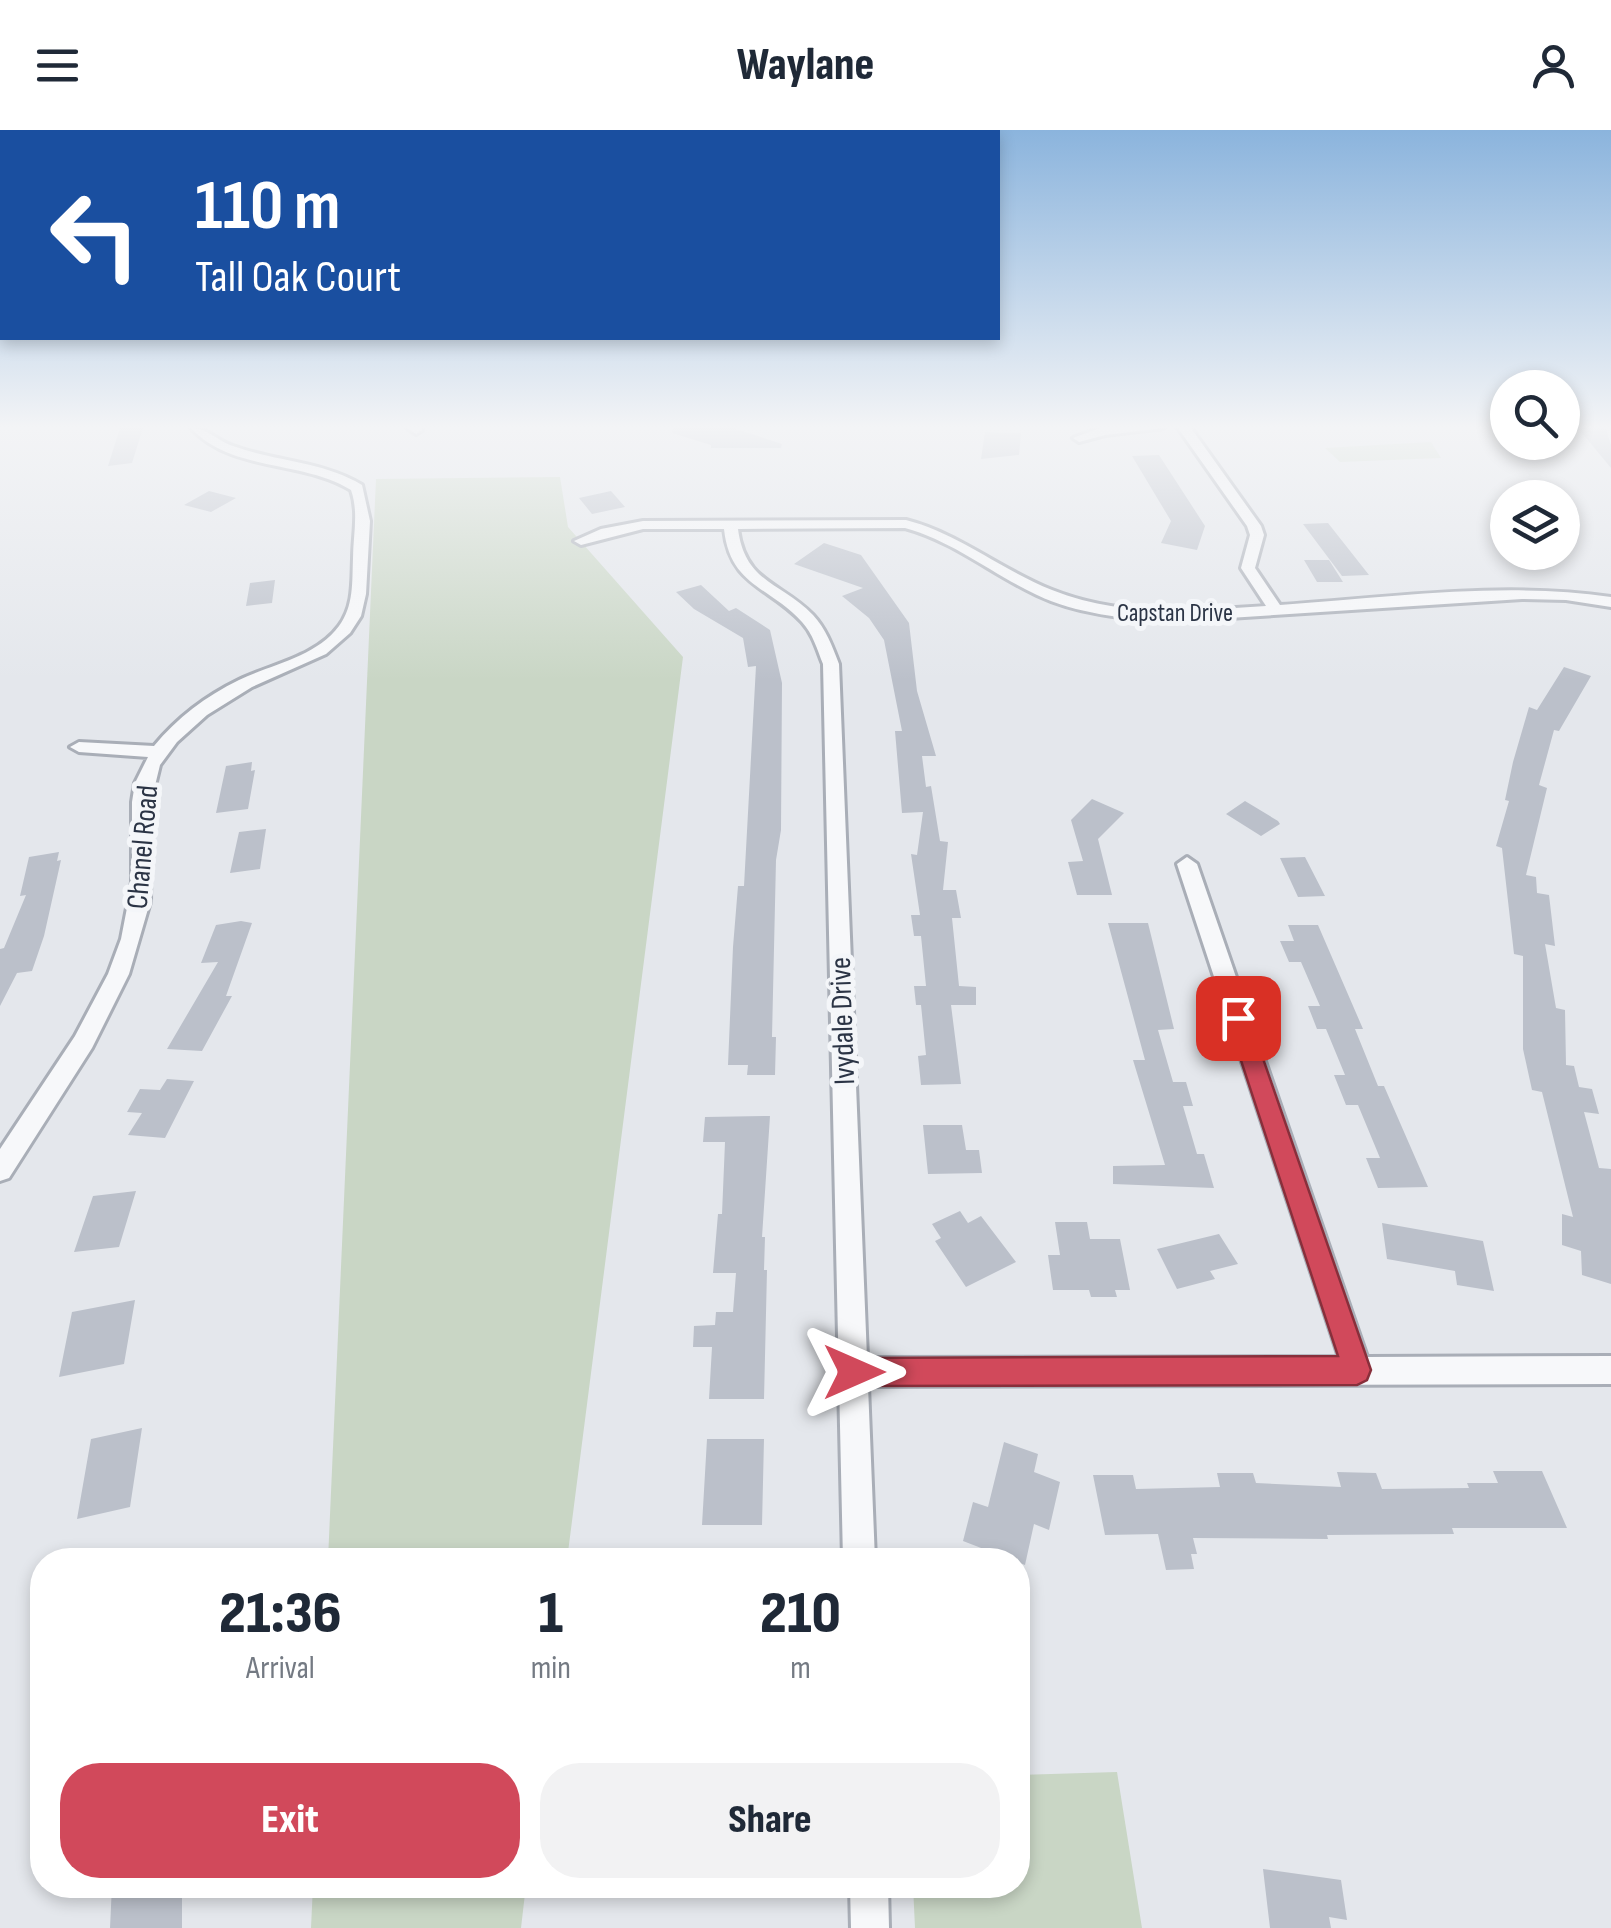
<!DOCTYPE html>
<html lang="en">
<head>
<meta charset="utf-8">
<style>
	body { margin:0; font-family:"Sofia Sans Condensed",sans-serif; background:#f2f2f3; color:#1f2937; height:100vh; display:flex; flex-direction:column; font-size:38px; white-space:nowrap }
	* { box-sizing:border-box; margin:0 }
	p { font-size:32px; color:#747a83 }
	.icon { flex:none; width:55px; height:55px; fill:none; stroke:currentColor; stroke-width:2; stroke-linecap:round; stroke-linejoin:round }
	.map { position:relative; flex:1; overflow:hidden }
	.drawer { position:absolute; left:30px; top:1418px; width:1000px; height:350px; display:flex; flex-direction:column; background:#fff; border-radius:40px; box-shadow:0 5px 15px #0003 }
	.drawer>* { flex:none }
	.hud { position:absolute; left:0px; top:0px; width:1000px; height:210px; box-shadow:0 5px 15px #0003; background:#1a4fa0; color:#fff; overflow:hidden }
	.controls { position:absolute; left:1490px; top:240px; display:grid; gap:20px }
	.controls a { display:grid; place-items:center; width:90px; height:90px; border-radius:50%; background:#fff; box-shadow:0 5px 15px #0003; font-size:50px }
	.pin { position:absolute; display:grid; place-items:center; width:85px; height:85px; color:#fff; margin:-42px; border-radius:20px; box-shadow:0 5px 15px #0006 }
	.me { position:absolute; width:110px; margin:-55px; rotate:90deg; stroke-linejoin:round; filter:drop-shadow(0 0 8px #0008) }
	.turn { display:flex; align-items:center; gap:35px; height:210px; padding:0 30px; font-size:45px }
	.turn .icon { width:130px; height:130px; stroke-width:2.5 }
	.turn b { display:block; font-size:70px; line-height:85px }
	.eta { display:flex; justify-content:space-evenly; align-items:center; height:170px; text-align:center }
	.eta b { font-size:60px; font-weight:800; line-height:70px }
	.primary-button { display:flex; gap:20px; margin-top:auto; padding:20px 30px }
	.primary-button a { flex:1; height:115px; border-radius:40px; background:#d1495b; color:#fff; font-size:40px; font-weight:800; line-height:115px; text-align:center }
	.primary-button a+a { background:#f2f2f3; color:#1f2937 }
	header { display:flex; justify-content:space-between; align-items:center; height:130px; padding:0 30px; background:#fff; font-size:45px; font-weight:800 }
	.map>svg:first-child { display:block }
	.green { fill:#c9d6c5 }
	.building { fill:#bbc0ca }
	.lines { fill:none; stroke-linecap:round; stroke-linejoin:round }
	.street-casing { stroke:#a9aeb7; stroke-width:6 }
	.street { fill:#f7f8fa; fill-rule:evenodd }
	.route { fill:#d1495b; stroke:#882f3b; stroke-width:2.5 }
	.labels { text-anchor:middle; stroke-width:10; stroke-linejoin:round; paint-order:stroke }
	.far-street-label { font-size:25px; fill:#2b3445; stroke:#f4f6f9 }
	.street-label { font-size:30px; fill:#2b3445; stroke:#f4f6f9 }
</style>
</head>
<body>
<header><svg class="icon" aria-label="menu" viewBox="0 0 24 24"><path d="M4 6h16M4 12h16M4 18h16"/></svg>Waylane<svg class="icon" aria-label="person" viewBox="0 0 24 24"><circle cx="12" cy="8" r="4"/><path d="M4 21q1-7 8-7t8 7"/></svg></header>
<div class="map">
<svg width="1611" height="1798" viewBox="0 0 1611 1798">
	<rect width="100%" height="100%" fill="#e4e7ec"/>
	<!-- green -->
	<path class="green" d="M1431 312 1441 328 1340 332 1325 318Z
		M560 347 568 397 683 527 567 1430H328L376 349Z
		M1117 1642 1142 1798H915L913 1755H1018V1645Z
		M313 1755H526L521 1798H311Z"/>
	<!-- building -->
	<path class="building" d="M120 298H143L132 333 108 336Z
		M673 298H733L782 314 781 318H711V315L672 303Z
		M1578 298 1606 299 1611 315V338Z
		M985 302 1021 303 1019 325 981 329Z
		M1159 325 1205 396 1197 420 1161 413 1171 391 1132 326Z
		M209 361 236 368 211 382 184 375Z
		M611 361 625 377 592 384 579 368Z
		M1328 393 1369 445 1342 446 1303 394Z
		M824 413 861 425 909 493 917 561 936 626H922L926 657 931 656 940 711 948 712 943 760H956L961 788H952L959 856 976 857V875H951L961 954 921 955 918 926 926 925 921 875H916L914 856H926L921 806H914L911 785H920L911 724 917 725 923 682 902 683 895 601H902L884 510 869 488 842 466 863 458 794 434Z
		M1304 430H1329L1343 452H1317Z
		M275 450 272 473 246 476 250 453Z
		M701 455 729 481 736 478 770 500 782 553 781 700 776 730 772 907H776L775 945H747L748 935H728L733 817 738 756H744L756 536 748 537 743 508 694 479 676 462Z
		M1564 537 1591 546 1559 601 1554 600 1539 655 1547 658 1526 745 1536 747 1537 763 1549 765 1555 816 1545 814 1556 878 1565 880 1566 935 1574 936 1579 957 1592 959 1599 984 1584 982 1599 1038 1611 1039V1154L1582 1145 1581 1121 1562 1115V1084L1573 1087 1542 962 1532 960 1523 919V826L1514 824 1502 718 1496 716 1509 671 1505 670 1513 632 1529 577 1537 580Z
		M252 632 251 641 255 640 248 679 216 683 226 636Z
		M1092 669 1124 683 1098 709 1112 765H1077L1068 732 1083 731 1071 690Z
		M1245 671 1278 691 1280 694 1261 706 1226 684Z
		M266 699 260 739 230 743 239 702Z
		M59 722 57 731 61 730 44 806 32 841 17 843 0 876V819L4 818 26 765 20 766 29 727Z
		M1305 727 1325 766 1298 767 1280 728Z
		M241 791 252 793 226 866H232L202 921 167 919 218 832 201 833 216 795Z
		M1108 793H1148L1174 899 1158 900 1173 952H1186L1193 976H1183L1197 1024H1204L1214 1058 1113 1054V1036L1165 1035 1133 930H1145Z
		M1288 795H1318L1363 899H1355L1378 956H1384L1428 1057 1378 1058 1366 1028H1380L1358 975H1346L1334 945H1345L1326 899H1317L1308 876H1320L1301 832H1289L1280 811H1294Z
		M167 949 194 951 165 1008 128 1005 142 983 127 982 140 959 160 960Z
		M770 986 762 1107H765L764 1140H767L764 1269H709L712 1217H693L694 1196 715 1195 716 1182H733L736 1143H713L718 1084H722L725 1012H703L705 987Z
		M923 995H962L966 1020H979L982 1043 928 1044Z
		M136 1061 119 1117 74 1122 93 1066Z
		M960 1081 968 1093 981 1086 1016 1132 966 1157 935 1111 941 1108 932 1094Z
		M1055 1092H1087L1090 1109H1120L1130 1160H1115L1117 1167H1091L1089 1160H1053L1048 1125H1060Z
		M1382 1093 1483 1111 1494 1161 1457 1155 1455 1141 1387 1129Z
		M1219 1104 1238 1134 1210 1141 1215 1149 1177 1159 1157 1119Z
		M135 1170 124 1234 59 1247 72 1182Z
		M142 1298 130 1377 77 1389 91 1309Z
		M707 1309H764L762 1395H702Z
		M1004 1312 1038 1324 1034 1342 1060 1352 1049 1400 1034 1394 1025 1435 963 1411 973 1372 988 1377Z
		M1493 1341H1542L1567 1398H1452L1454 1404 1327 1405 1328 1409 1193 1408 1197 1424H1191L1194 1439 1166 1440 1158 1404 1105 1405 1093 1345H1133L1136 1359 1220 1357 1217 1343H1253L1256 1353 1341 1357 1337 1342 1376 1343 1382 1359 1469 1358 1467 1353H1498Z
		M1263 1739 1341 1750 1347 1790 1329 1787 1331 1798H1270Z
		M112 1755H182V1798H110Z"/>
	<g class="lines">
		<defs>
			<path id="street" d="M191 298C208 298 217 311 233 316 276 332 322 331 362 355L370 391 366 464 361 486 350 503 326 524 252 557 207 585 177 612 160 635 151 672 150 772 129 844 92 918 9 1048 0 1051V1019L75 906 108 844 121 809 132 752V672L135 653 148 627 79 622 70 617 79 612 154 616C177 588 206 566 239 550 272 534 316 527 339 496 354 476 352 452 353 429 353 405 359 383 351 360 303 330 231 342 191 298Z
				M407 298H421L422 300 416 304Z
				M1100 298H1164L1105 305 1079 312 1073 308Z
				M1178 298H1191L1261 396 1264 405 1255 438 1280 475C1389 468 1502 451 1611 467V477L1566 470 1522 469 1166 492C1123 488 1077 484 1037 465 992 444 953 411 905 398L738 399C745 453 781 452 813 485 826 499 832 516 839 534L867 1228 1339 1227 1177 734 1187 727 1197 734 1367 1227 1611 1226V1254L868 1256 875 1430H843L823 534C817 519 813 504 802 492 769 456 730 456 724 399H643L581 415 574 411 601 399 643 391 906 390C960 404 1001 440 1052 460 1122 488 1192 481 1266 476L1241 438 1250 405 1247 396Z
				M850 1755H888L889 1798H851Z"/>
		</defs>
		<!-- street casing -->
		<use href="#street" class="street-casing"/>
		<!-- street -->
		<use href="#street" class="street"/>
	</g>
	<!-- sky -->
	<linearGradient id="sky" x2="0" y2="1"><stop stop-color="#8bb4dd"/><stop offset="0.54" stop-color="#f3f4f6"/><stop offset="1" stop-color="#f3f4f6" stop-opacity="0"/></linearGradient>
	<rect width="1611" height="550" fill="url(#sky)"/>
	<!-- route -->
	<path class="route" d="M1238 880 1249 888 1371 1240 1367 1250 1357 1255 854 1256 844 1252 839 1242 844 1232 854 1228 1338 1226 1227 888Z"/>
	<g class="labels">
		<!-- far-street labels -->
		<g class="far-street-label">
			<text x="1175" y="491">Capstan Drive</text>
		</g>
		<!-- street labels -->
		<g class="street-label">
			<text transform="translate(142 717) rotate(-85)" y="10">Chanel Road</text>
			<text transform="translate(842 891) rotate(-92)" y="10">Ivydale Drive</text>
		</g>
	</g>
</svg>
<div class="controls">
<a><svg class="icon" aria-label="search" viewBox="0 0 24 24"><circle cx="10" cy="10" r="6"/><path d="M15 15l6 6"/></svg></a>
<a><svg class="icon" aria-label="layers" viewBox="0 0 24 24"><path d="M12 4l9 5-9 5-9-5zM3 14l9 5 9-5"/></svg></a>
</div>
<div class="pin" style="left:1238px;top:888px;background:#d93025"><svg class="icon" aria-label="arrive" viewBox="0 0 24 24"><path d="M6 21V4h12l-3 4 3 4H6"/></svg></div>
<svg class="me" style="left:854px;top:1242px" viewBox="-20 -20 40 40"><path d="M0-17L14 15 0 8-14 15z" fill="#d1495b" stroke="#fff" stroke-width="4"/></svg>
<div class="hud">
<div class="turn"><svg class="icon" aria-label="left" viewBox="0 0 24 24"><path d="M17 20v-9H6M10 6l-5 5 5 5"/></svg><div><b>110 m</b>Tall Oak Court</div></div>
</div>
<section class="drawer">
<div class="eta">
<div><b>21:36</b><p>Arrival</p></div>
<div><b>1</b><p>min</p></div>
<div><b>210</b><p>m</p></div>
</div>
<div class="primary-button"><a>Exit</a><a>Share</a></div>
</section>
</div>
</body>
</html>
